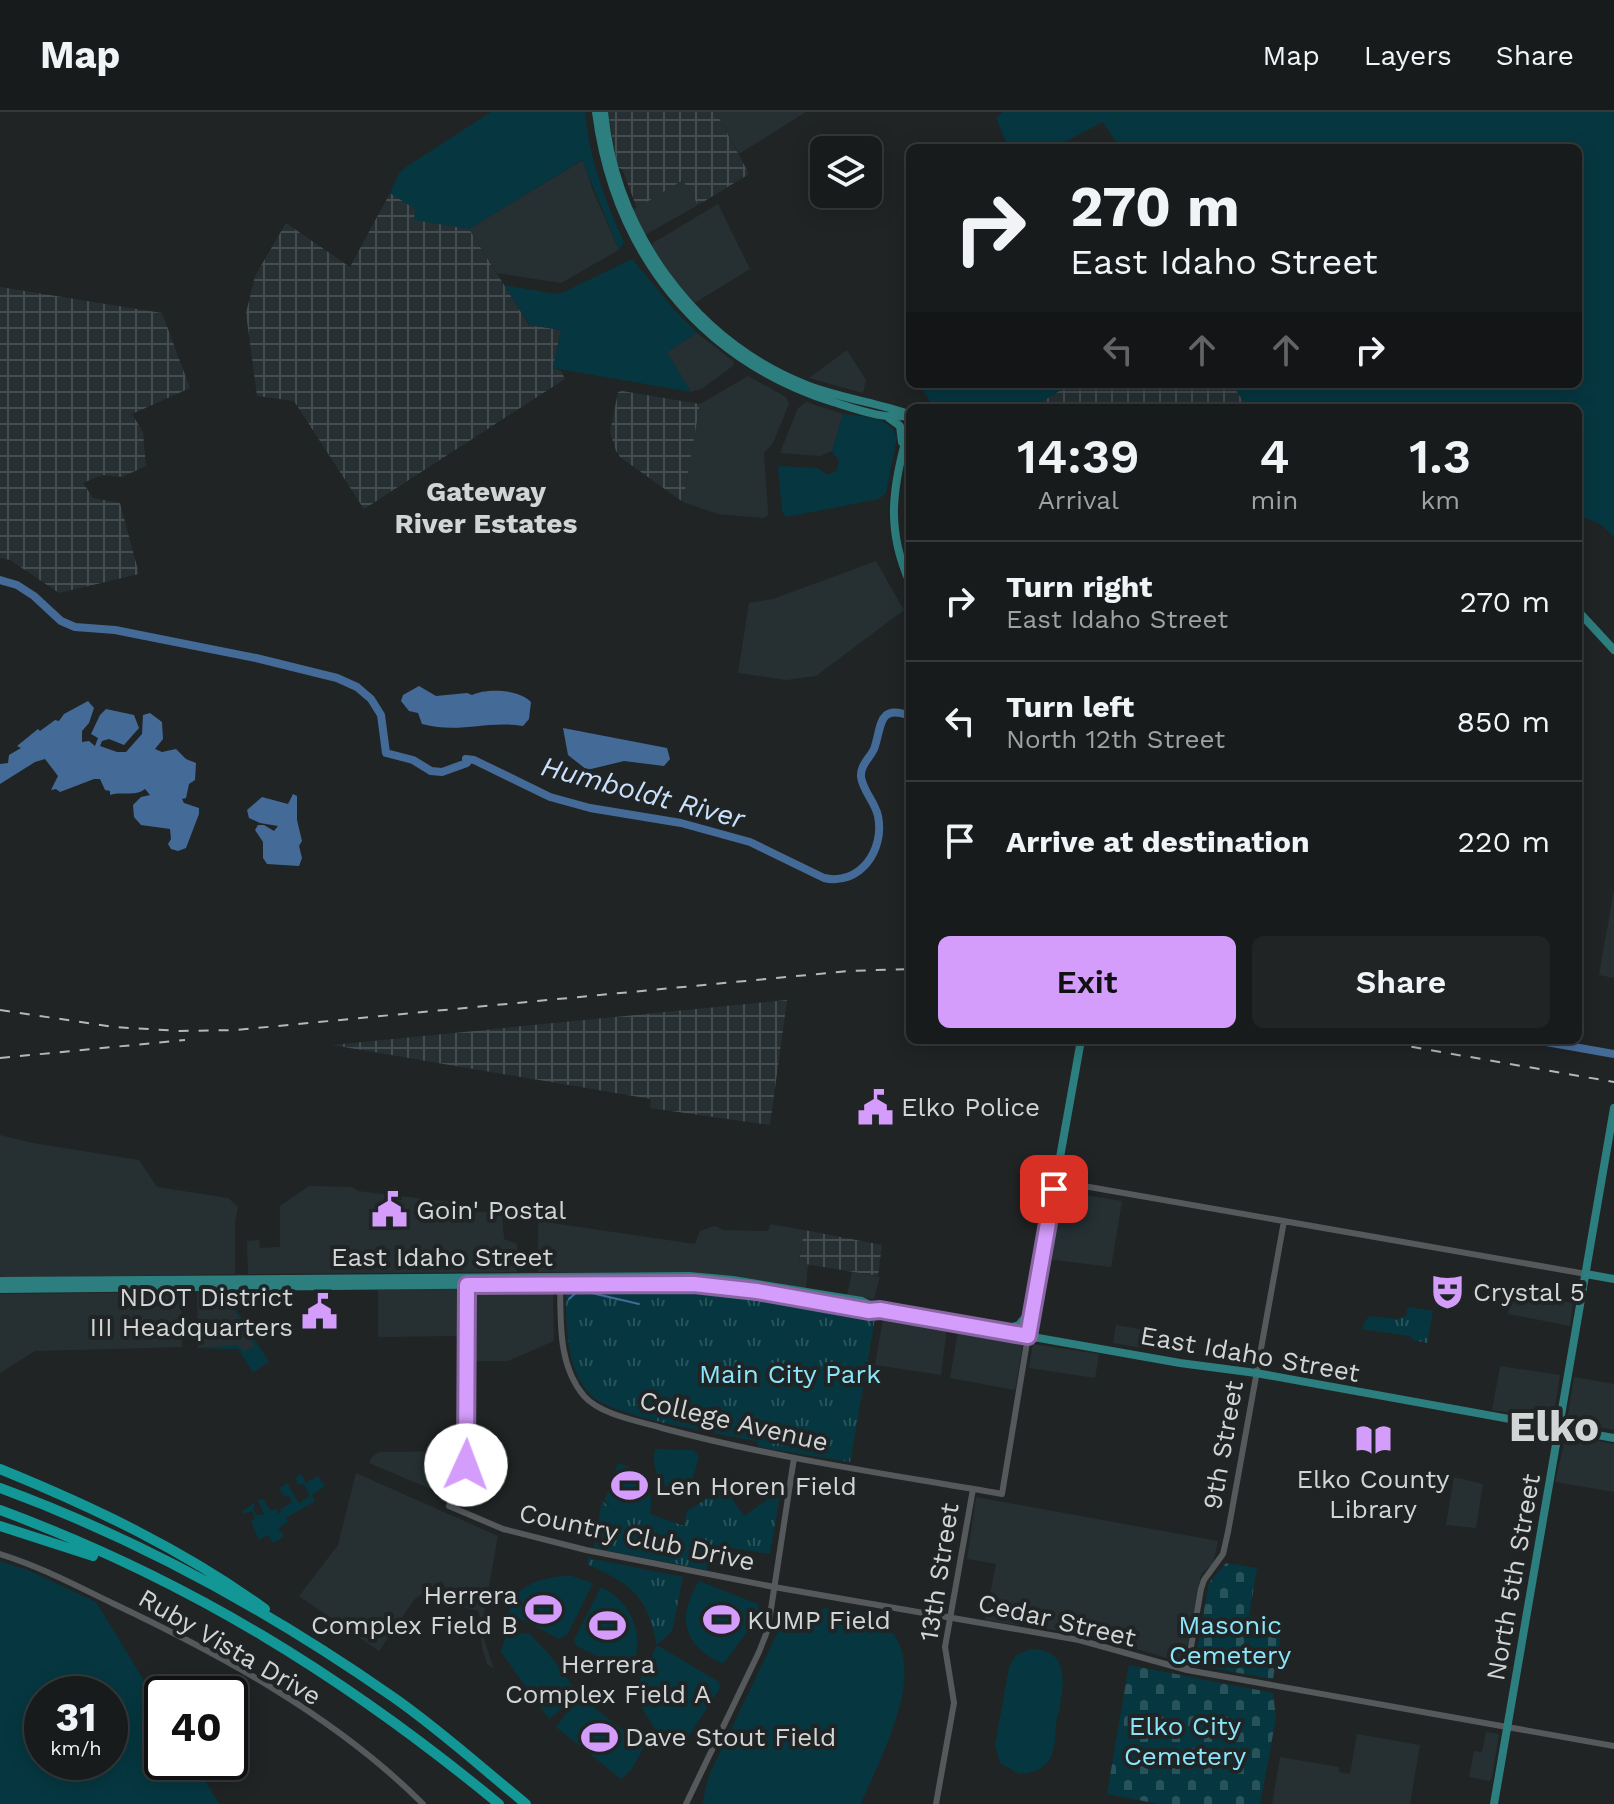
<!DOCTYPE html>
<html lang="en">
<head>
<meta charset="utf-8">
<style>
	body { margin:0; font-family:"Work Sans",sans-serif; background:#212425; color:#f1f3f6; height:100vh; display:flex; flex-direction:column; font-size:30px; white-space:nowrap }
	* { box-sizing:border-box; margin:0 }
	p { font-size:26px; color:#9fa1a3 }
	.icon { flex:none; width:44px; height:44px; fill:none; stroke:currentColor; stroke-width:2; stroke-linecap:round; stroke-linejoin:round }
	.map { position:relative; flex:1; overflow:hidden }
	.side { position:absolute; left:906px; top:292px; width:676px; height:640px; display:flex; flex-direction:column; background:#181b1c; border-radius:12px; box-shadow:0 4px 20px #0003,0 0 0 2px #36393b }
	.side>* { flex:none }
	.hud { position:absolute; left:906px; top:32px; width:676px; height:244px; border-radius:12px; box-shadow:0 4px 20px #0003,0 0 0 2px #36393b; background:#181b1c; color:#f1f3f6; overflow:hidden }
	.tools { position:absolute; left:810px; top:24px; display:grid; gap:16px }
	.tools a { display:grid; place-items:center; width:72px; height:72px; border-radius:12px; background:#181b1c; box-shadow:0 4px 20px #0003,0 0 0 2px #36393b; font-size:40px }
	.speed { position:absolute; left:24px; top:1564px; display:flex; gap:16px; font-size:40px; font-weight:700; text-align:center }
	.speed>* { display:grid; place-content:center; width:104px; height:104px; border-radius:50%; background:#181b1c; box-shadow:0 4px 20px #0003,0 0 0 2px #36393b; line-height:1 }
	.speed small { font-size:20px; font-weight:400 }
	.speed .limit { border:4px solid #111; border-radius:12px; background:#fff; color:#111 }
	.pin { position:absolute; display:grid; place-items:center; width:68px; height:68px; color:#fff; margin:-34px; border-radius:16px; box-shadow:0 4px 12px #0006 }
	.me { position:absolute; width:88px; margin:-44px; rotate:2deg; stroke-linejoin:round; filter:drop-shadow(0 0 6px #0008) }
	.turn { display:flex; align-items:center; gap:28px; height:168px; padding:0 32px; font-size:36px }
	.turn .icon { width:104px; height:104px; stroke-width:2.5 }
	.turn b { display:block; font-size:56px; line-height:68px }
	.lanes { display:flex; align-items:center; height:76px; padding:0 32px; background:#0003; justify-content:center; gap:40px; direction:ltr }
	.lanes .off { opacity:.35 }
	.eta { display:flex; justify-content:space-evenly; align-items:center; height:136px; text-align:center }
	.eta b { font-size:48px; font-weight:600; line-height:56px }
	.button { display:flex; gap:16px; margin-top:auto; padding:16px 32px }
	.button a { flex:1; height:92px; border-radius:12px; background:#d49cfb; color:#111; font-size:32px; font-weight:600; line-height:92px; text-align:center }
	.button a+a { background:#212425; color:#f1f3f6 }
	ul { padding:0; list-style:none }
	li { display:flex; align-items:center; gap:24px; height:120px; padding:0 32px; border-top:2px solid #36393b }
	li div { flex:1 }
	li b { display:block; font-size:30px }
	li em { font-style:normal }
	header { display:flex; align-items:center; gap:48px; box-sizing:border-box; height:112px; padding:0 40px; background:#181b1c; border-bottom:2px solid #36393b }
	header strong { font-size:38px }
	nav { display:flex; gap:44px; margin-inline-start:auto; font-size:28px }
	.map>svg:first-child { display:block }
	.built { fill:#263033 }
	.industrial { fill:url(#industrial-grid) }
	.grass { fill:#063740; fill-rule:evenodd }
	.cemetery { fill:url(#cemetery-stones) }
	.park { fill:url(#park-tufts) }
	.water { fill:#446b98 }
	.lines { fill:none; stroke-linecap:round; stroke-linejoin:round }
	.stream { stroke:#446b98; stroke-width:2 }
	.river { stroke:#446b98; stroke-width:8 }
	.minor { stroke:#55595b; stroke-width:6 }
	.major { stroke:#2d7e7e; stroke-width:8 }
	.highway { stroke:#129696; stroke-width:10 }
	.rail { stroke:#b5b8b8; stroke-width:2; stroke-dasharray:10 10; stroke-linecap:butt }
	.route-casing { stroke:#8a65a3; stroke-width:20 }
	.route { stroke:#d49cfb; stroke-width:14 }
	.labels { text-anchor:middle; stroke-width:8; stroke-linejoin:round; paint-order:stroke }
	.poi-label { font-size:26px; fill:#d2d5d5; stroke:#202425; text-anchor:start }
	.street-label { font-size:26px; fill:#d2d5d5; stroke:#202425 }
	.park-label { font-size:26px; fill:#8be5fa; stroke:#202425 }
	.neighbourhood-label { font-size:28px; font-weight:bold; fill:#d2d5d5; stroke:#202425 }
	.water-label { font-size:28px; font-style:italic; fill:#cae1fd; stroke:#202425 }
	.town-label { font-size:42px; font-weight:bold; fill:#d2d5d5; stroke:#202425 }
</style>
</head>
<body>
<header>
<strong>Map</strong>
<nav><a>Map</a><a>Layers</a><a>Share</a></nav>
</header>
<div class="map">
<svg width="1614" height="1692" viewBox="0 0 1614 1692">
	<defs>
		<pattern id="industrial-grid" width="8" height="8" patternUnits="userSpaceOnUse" patternTransform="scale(2)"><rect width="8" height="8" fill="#263033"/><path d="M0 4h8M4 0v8" fill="none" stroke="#454d50"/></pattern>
		<pattern id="cemetery-stones" width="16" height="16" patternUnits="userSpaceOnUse" patternTransform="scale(2)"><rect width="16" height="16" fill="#063740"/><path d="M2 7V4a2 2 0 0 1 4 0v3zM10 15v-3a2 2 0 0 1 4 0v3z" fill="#29535b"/></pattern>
		<pattern id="park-tufts" width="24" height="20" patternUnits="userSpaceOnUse" patternTransform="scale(2)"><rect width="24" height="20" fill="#063740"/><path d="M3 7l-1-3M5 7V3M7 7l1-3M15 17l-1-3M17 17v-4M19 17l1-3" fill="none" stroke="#29535b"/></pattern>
	</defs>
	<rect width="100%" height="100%" fill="#202425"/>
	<!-- built -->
	<path class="built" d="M716 0H806L739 42Z
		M583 48 593 79 619 138 561 171 497 161 469 117Z
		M683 68 698 93 645 123 632 98Z
		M718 92 750 157 693 192 672 167 652 135 653 131Z
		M697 221 733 249 734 253 703 276 691 280 667 240Z
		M847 238 866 268 863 281 809 266Z
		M748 264 786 285 789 292 773 331 764 341 768 399V403L763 406 718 402 683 390 700 292Z
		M806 290 843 302 832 339 820 344 780 341 798 296Z
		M876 449 904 498 816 564 786 568 738 561 749 491 773 487Z
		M1614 778V866L1599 863Z
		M0 1023 33 1031 139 1048 157 1075 228 1086 238 1095 235 1111V1162L10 1166 0 1164Z
		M309 1074 352 1075 358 1079 466 1092 467 1098 502 1102 504 1127 517 1132V1160L248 1162 247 1129 259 1128 260 1136 280 1135V1094Z
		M1060 1079 1122 1089 1111 1155 1047 1147Z
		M538 1109 695 1132 700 1119 715 1114 723 1118 768 1119 770 1112 804 1118 799 1150 808 1152 806 1176 695 1160H538Z
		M852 1160 880 1165 874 1187 847 1183Z
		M459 1176 460 1224 378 1225V1178Z
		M550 1176 553 1180 554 1229 508 1249H473L472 1178Z
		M199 1179 225 1180 269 1250 253 1260 238 1237 198 1236 197 1182Z
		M181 1180 182 1235 35 1239 0 1261V1182Z
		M1512 1180 1573 1191 1570 1214 1508 1202Z
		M883 1207 947 1217 941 1263 875 1253Z
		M1116 1213 1180 1224 1177 1242 1113 1231Z
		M958 1219 1023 1230 1015 1278 950 1266Z
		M1033 1232 1099 1242 1095 1266 1029 1256Z
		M1500 1254 1560 1263 1553 1307 1492 1298Z
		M1574 1265 1614 1272V1318L1567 1309Z
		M1566 1323 1614 1332V1380L1555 1370Z
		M461 1339 459 1355 445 1383 369 1351 372 1345 379 1340Z
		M356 1361 498 1424 483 1507V1524L494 1557 487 1552 482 1536 479 1499 462 1495 463 1490 453 1486 441 1469 414 1488 379 1539 299 1484 338 1433Z
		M1454 1365 1483 1372 1476 1416 1446 1413Z
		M976 1385 1218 1429 1213 1452 1201 1462 1184 1551 1093 1524 985 1508 996 1452 967 1447Z
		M1486 1620 1499 1622 1492 1666 1489 1669 1469 1665 1474 1639 1482 1640Z
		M1357 1622 1420 1633 1410 1692H1272L1280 1645 1339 1655V1660L1350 1662Z"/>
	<!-- industrial -->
	<path class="industrial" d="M608 0H716L749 62 698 93 683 68 637 96 622 57 618 56Z
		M390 81 447 113 469 117 529 213 561 218 553 256 561 259 565 267 364 397 294 289 257 284 246 201 255 164 286 111 350 155Z
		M0 175 162 201 190 276 132 302 143 320 146 354 122 365 102 363 83 371 93 386 120 391 139 462 59 481 10 448 0 446Z
		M1070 272H1232L1248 296H1032Z
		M622 279 700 292 683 390 620 345 616 339 610 320 618 280Z
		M787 888 770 1013 650 996 651 987 332 933Z
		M804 1118 882 1133 878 1164 799 1151Z"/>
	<!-- grass -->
	<path class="grass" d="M491 0H585C589 46 605 88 624 130L619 138 582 48 469 117 414 108 415 97 390 81 399 61 406 55Z
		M1003 0H1614V425L1600 412 1578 403V296H1248L1232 272H1578V36H1120L1103 10 1053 36H1008L996 5Z
		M632 147 678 202 697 221 667 240 691 280 553 256 561 218 530 213 504 173 555 182 564 180Z
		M919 272H1070L1032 296H934Z
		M843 302C862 305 892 304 897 326L886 381 879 387 786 405 782 399 778 354 817 356 828 363 837 358 839 349 832 339Z
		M221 1180H225L269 1250 253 1260 238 1237 198 1236 238 1233 244 1240 255 1234 230 1191 221 1187Z
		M655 1337 694 1338 699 1345 688 1384C664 1380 650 1361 655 1337Z
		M618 1351C643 1357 655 1377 650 1402L611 1397 605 1388Z
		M301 1362 306 1371 318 1364 325 1374 312 1383 315 1389 286 1406 288 1410 278 1416 284 1424 273 1431 268 1423 259 1428 251 1410 255 1406 252 1399 244 1402 242 1399 256 1390 253 1397 257 1403 264 1402 258 1389 262 1386 271 1399 277 1396 278 1402 281 1400 279 1396 281 1397 292 1390 288 1383 285 1385 279 1376 287 1371 299 1391 310 1384 304 1372 299 1373 295 1366Z
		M0 1449 28 1458 96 1490 162 1598V1650H194L219 1692H0ZM42 1582H110V1650H42Z
		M572 1464 593 1471 567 1523 559 1527 509 1501C512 1471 548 1464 572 1464Z
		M699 1469 758 1492 761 1502 723 1552C683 1533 676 1506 699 1469Z
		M601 1475C633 1489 648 1529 629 1560L577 1534 574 1528Z
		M825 1496C839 1497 854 1498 868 1503 944 1535 881 1642 861 1692H702L709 1663 783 1509H794Z
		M529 1521 548 1541 579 1582 549 1607 501 1540 506 1523Z
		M657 1533 719 1570 720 1576 683 1633 656 1619 639 1591 638 1572Z
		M1031 1537C1077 1537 1061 1585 1056 1613 1055 1624 1055 1641 1048 1650 1040 1659 1030 1661 1019 1662L1000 1651 995 1634 1009 1555 1016 1543Z
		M580 1584 644 1635 631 1658 621 1667 556 1615Z"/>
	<!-- cemetery -->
	<path class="cemetery" d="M1226 1451 1257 1456 1249 1504 1283 1510 1273 1567 1194 1553 1209 1471Z
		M1129 1553 1273 1581 1276 1606 1260 1692H1159L1107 1682Z"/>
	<!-- park -->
	<path class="park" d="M571 1174 712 1176 873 1202 875 1207 850 1350 759 1335 757 1329C722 1323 615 1305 592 1284 566 1260 566 1211 566 1179Z
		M1408 1195 1433 1199 1427 1231 1413 1228 1410 1224 1362 1217 1365 1209 1370 1204 1398 1207 1406 1204Z
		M734 1370 741 1380 732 1387 744 1404 767 1388 765 1384 776 1377 781 1378 770 1442 712 1433 707 1458 594 1436 602 1388 611 1397 650 1402 684 1414 687 1399Z
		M588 1446 683 1465 672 1519 657 1533C647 1482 632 1473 587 1452Z"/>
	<!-- water -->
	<path class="water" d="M419 574 436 584 467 581 472 583C487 576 518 577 531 590L529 607 523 614C486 608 460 622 422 612L418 601 409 599 401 589 403 583Z
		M88 589 94 596 89 611 82 619V630L89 629 95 634 98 626 91 622 100 603 106 597 134 603 139 616 124 633 109 627 102 629 100 634 117 640H126L142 622 143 603 150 601 162 610 163 627 155 637 162 640 176 637 186 647 196 651 195 668 189 672 186 686 182 687 184 691 199 696V702L186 736 178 739 171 737 168 732 171 727 170 717 141 713 134 705 133 693 141 685 150 683 145 677C135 685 121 679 110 683V679L105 678 100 667H94L60 680 56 677 51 678 58 664 45 647 35 650 0 672V652L8 651 9 643 21 636 17 634 38 617 40 619 55 608 59 609 64 602Z
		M563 616 667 636 670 647 664 654 624 649 587 658 568 643Z
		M293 682 297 684V708L302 729 299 734 302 746 299 754 267 752 263 746V730L255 718 258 713H264L274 719 278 714 260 711 249 706 247 698 262 685 288 692Z"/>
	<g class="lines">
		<!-- stream -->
		<path class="stream" d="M583 1179 639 1192
			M569 1187 578 1179"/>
		<!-- river -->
		<path class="river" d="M0 468 17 473 34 484 61 509 75 515 115 518 256 546 337 566 357 575 371 587 381 603 386 641 413 648 431 659 442 660 467 651 466 647 474 648 550 685 590 696 681 711 750 730 824 766C860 774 885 738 878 704 875 690 863 679 861 665 860 653 870 646 874 637 882 616 877 591 910 604
			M1535 928 1614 942"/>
		<!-- minor -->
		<path class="minor" d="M1055 1069 1586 1162
			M560 1168C561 1207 557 1252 584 1284 601 1303 638 1309 662 1316 774 1346 888 1362 1002 1382L1028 1224
			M467 1169V1347L449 1394 503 1417 586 1438 774 1475 1079 1528 1187 1558 1614 1634
			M0 1442C39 1454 75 1473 112 1491 222 1543 336 1605 423 1692
			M1187 1558 1201 1477 1204 1468 1223 1442 1228 1420 1284 1109
			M686 1692 759 1540 768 1517 794 1346
			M936 1692 954 1591 945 1535 973 1377"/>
		<!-- major -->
		<path class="major" d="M596 0C614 139 698 247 833 290 856 297 886 309 910 303
			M604 0C616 119 692 226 804 272 838 286 875 290 909 302
			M889 306 900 314 902 330
			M910 310C895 370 883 411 910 471
			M1578 499 1614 538
			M1586 1162 1614 1167
			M0 1169 690 1164 733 1168 862 1189 879 1197
			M0 1177 642 1171 724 1175 869 1199 880 1198 1180 1251 1256 1261 1614 1326
			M1005 1217 1019 1213 1031 1198
			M1028 1224 1081 928
			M1494 1692 1614 996"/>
		<!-- highway -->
		<path class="highway" d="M0 1357C93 1395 184 1438 265 1497
			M0 1376C139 1427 271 1500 393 1585 439 1617 482 1656 526 1692
			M0 1398C189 1468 345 1565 499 1692
			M0 1414 93 1444"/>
		<!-- rail -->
		<path class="rail" d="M0 898 114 915 180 919 236 918 849 859 910 857
			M1372 928 1614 970
			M0 946 185 928"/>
	</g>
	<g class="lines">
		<defs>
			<path id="route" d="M466 1353 467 1173 694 1172 757 1179 869 1199 880 1198 1028 1224 1054 1077"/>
		</defs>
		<!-- route casing -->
		<use href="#route" class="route-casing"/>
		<!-- route -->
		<use href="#route" class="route"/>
	</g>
	<!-- icons -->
	<defs>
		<symbol id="civic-bare" viewBox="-9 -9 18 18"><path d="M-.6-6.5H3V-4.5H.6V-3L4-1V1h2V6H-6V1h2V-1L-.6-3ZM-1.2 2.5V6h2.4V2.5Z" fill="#d49cfb" stroke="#202425" stroke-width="2.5" paint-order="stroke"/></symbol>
		<symbol id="theatre-bare" viewBox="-9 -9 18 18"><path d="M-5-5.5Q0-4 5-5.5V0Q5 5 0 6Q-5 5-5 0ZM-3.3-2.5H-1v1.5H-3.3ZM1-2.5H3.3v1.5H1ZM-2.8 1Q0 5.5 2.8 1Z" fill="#d49cfb" stroke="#202425" stroke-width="2.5" paint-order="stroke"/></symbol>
		<symbol id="library-bare" viewBox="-9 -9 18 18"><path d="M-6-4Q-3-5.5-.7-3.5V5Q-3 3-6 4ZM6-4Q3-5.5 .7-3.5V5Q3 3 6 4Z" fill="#d49cfb" stroke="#202425" stroke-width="2.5" paint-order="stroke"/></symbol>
		<symbol id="stadium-bare" viewBox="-9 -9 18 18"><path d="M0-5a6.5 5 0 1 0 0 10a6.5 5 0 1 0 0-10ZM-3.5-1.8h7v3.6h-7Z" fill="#d49cfb" stroke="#202425" stroke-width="2.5" paint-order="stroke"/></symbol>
	</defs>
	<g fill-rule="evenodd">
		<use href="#civic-bare" x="850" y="970" width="51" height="51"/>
		<use href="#civic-bare" x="364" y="1072" width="51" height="51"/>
		<use href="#theatre-bare" x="1422" y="1154" width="51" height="51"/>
		<use href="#civic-bare" x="294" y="1174" width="51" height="51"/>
		<use href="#library-bare" x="1348" y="1302" width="51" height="51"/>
		<use href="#stadium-bare" x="604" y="1348" width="51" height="51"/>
		<use href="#stadium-bare" x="518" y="1472" width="51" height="51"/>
		<use href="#stadium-bare" x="696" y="1482" width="51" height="51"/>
		<use href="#stadium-bare" x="582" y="1488" width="51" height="51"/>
		<use href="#stadium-bare" x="574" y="1600" width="51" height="51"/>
	</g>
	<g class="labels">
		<!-- poi labels -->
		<g class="poi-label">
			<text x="901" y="1004">Elko Police</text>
			<text x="416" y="1107">Goin' Postal</text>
			<text x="1473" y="1189">Crystal 5</text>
			<text x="293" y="1194" text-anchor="end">NDOT District<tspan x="293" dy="30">III Headquarters</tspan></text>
			<text x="1373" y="1376" text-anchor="middle">Elko County<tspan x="1373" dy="30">Library</tspan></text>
			<text x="655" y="1383">Len Horen Field</text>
			<text x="518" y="1492" text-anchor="end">Herrera<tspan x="518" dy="30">Complex Field B</tspan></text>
			<text x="747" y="1517">KUMP Field</text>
			<text x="608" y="1561" text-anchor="middle">Herrera<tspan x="608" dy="30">Complex Field A</tspan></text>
			<text x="625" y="1634">Dave Stout Field</text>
		</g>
		<!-- street labels -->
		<g class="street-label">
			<text x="442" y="1154">East Idaho Street</text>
			<text transform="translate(1250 1242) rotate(10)" y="9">East Idaho Street</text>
			<text transform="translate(734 1309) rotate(13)" y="9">College Avenue</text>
			<text transform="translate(1223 1333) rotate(-80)" y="9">9th Street</text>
			<text transform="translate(637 1425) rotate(12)" y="9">Country Club Drive</text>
			<text transform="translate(939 1460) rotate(-81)" y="9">13th Street</text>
			<text transform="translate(1513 1465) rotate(-80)" y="9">North 5th Street</text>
			<text transform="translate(1057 1508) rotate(13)" y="9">Cedar Street</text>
			<text transform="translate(230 1535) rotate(30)" y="9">Ruby Vista Drive</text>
		</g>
		<!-- park labels -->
		<g class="park-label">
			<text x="790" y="1271">Main City Park</text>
			<text x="1230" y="1522">Masonic<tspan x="1230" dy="30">Cemetery</tspan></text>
			<text x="1185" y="1623">Elko City<tspan x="1185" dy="30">Cemetery</tspan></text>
		</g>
		<!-- neighbourhood labels -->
		<g class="neighbourhood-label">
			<text x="486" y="389">Gateway<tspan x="486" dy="32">River Estates</tspan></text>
		</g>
		<!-- water labels -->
		<g class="water-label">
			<text transform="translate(643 680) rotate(15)" y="10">Humboldt River</text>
		</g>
		<!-- town labels -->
		<g class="town-label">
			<text x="1554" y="1329">Elko</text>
		</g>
	</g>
</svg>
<div class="tools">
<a><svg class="icon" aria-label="layers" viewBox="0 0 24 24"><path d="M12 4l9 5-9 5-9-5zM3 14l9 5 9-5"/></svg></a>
</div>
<div class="speed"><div>31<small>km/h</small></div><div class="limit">40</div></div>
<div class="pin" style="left:1054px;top:1077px;background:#d93025"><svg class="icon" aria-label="arrive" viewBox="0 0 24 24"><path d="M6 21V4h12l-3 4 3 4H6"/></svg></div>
<svg class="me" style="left:466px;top:1353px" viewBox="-20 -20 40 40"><circle r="19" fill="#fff"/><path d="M0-13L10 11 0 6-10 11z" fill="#d49cfb"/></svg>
<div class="hud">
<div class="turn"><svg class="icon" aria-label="right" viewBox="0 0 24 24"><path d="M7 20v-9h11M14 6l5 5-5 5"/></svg><div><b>270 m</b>East Idaho Street</div></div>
<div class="lanes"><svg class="icon off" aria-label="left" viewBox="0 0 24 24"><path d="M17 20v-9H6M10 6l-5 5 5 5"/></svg><svg class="icon off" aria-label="ahead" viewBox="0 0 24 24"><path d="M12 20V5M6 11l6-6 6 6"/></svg><svg class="icon off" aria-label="ahead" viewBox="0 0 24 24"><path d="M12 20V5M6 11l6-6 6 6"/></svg><svg class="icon" aria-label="right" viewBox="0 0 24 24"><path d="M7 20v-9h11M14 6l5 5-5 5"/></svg></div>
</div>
<section class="side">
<div class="eta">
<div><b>14:39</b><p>Arrival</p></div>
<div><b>4</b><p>min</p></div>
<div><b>1.3</b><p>km</p></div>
</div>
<ul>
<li><svg class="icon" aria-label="right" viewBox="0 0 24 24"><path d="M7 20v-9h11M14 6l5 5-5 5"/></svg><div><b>Turn right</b><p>East Idaho Street</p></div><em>270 m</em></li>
<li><svg class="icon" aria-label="left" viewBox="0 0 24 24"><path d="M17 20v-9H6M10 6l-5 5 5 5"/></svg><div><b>Turn left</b><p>North 12th Street</p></div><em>850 m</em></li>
<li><svg class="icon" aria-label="arrive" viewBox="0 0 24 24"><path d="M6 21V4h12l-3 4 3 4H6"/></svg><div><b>Arrive at destination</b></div><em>220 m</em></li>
</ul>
<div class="button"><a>Exit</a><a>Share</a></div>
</section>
</div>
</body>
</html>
